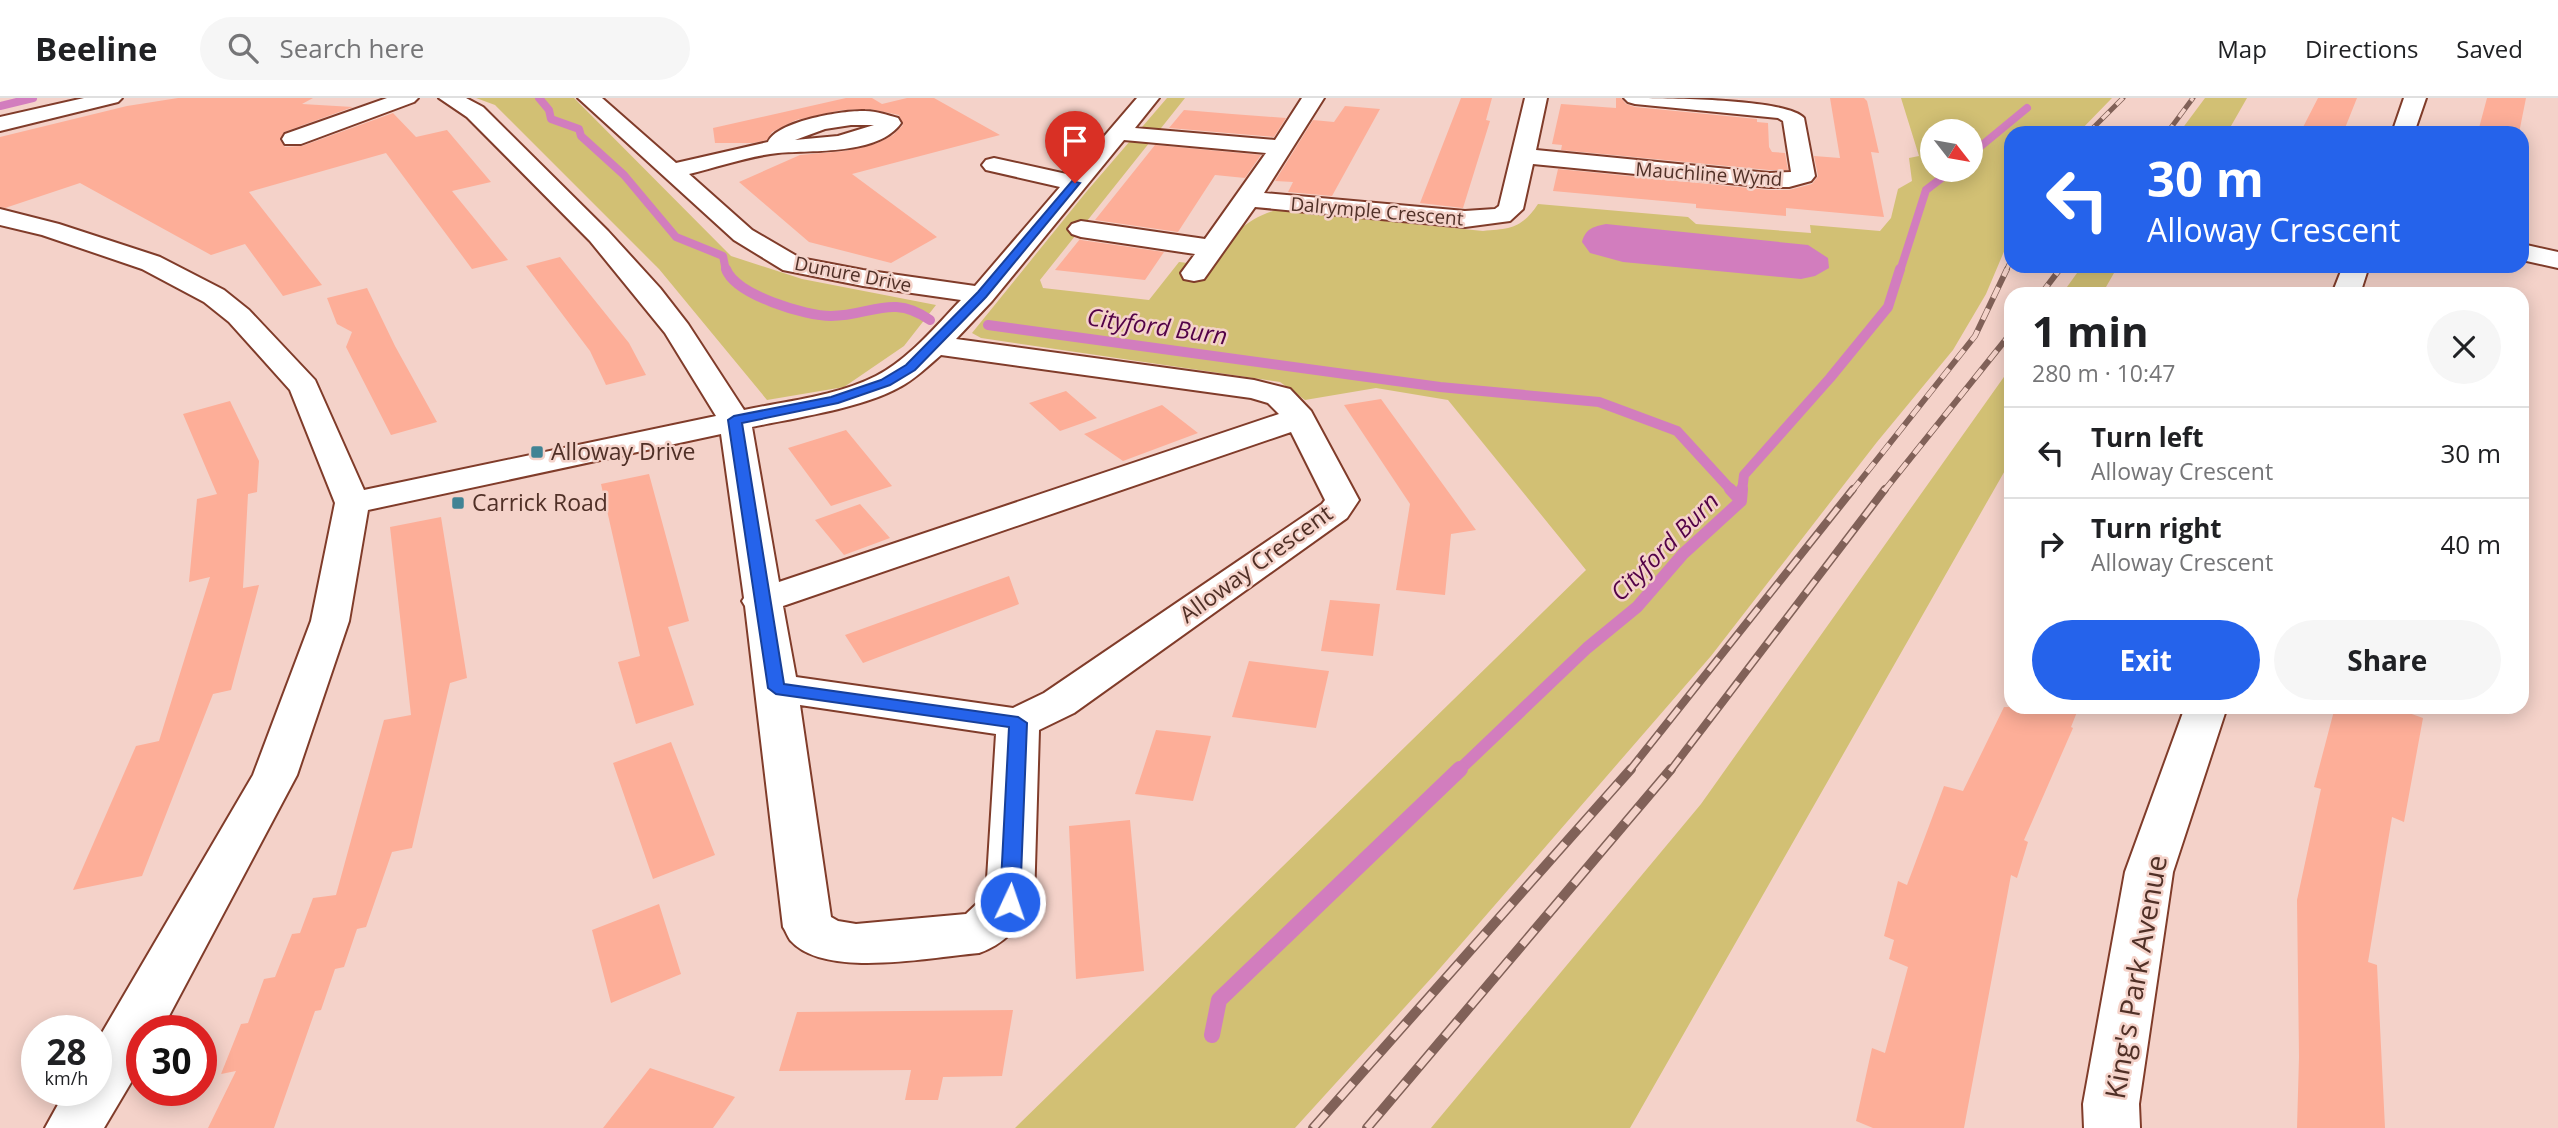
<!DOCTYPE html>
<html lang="en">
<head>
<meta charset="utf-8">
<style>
	body { margin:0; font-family:"Open Sans",sans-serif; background:#f6f6f6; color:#202124; height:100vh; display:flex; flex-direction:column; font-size:26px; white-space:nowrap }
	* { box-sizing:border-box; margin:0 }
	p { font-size:23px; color:#757577 }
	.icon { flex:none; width:38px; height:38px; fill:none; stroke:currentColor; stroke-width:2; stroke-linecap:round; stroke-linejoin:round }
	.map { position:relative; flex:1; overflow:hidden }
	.sheet { position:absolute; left:2004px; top:189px; width:525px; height:427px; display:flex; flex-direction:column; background:#fff; border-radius:21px; box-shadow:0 4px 18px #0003 }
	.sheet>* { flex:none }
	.guide { position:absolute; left:2004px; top:28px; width:525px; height:147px; border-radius:21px; box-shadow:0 4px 18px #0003; background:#2563eb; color:#fff; overflow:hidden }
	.needle { width:46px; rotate:121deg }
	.controls { position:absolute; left:1920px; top:21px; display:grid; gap:14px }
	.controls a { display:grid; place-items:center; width:63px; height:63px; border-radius:50%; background:#fff; box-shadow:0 4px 18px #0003; font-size:35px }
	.speed { position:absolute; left:21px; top:917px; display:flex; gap:14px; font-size:35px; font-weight:700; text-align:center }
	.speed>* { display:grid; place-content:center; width:91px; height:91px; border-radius:50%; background:#fff; box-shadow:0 4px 18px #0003; line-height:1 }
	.speed small { font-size:18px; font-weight:400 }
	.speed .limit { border:10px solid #d22; background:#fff; color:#111 }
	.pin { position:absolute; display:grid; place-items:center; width:60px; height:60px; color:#fff; margin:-72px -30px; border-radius:50% 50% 50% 0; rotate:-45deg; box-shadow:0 0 7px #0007 }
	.pin .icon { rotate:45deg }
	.me { position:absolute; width:77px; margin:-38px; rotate:3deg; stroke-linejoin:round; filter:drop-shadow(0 0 5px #0008) }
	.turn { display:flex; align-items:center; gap:24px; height:147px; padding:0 28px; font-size:32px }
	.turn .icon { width:91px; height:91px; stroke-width:2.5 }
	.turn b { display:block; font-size:49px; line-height:60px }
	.round { display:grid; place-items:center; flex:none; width:74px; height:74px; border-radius:37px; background:#f6f6f6 }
	.overview { display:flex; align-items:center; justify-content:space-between; height:119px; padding:0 28px }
	h1 { font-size:42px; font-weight:700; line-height:52px }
	.button { display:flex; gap:14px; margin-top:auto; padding:14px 28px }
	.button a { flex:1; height:80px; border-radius:42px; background:#2563eb; color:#fff; font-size:28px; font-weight:700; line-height:80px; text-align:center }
	.button a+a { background:#f6f6f6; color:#202124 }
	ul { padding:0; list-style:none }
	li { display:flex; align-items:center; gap:21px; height:91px; padding:0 28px; border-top:2px solid #e0e0e0 }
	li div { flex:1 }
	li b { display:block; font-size:26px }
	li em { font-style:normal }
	header { display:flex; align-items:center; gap:42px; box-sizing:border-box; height:98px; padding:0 35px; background:#fff; border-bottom:2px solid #e0e0e0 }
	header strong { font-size:33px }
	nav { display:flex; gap:38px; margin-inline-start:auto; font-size:24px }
	.search { width:490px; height:63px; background:#f6f6f6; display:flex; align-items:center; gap:18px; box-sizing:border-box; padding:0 24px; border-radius:38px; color:#757577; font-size:26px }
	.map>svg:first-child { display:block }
	.green { fill:#d2c074; fill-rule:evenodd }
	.water { fill:#d27dbe }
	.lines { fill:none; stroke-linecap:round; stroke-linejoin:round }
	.stream-far3 { stroke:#d27dbe; stroke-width:8 }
	.stream-far2 { stroke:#d27dbe; stroke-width:10 }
	.stream-far1 { stroke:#d27dbe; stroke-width:12 }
	.stream { stroke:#d27dbe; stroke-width:16 }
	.building { fill:#fdae98 }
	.minor-casing { stroke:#803c2a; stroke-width:4 }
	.major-casing { stroke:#803c2a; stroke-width:4 }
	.minor { fill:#fff; fill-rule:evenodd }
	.major { fill:#fff; fill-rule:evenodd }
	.rail-far3-casing { stroke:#816158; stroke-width:5 }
	.rail-far2-casing { stroke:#816158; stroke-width:6 }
	.rail-far1-casing { stroke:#816158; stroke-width:8 }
	.rail-casing { stroke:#816158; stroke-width:10 }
	.rail-far3 { stroke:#f4d2c9; stroke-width:3.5; stroke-dasharray:10; stroke-linecap:butt }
	.rail-far2 { stroke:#f4d2c9; stroke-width:4.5; stroke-dasharray:12; stroke-linecap:butt }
	.rail-far1 { stroke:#f4d2c9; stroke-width:5; stroke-dasharray:16; stroke-linecap:butt }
	.rail { stroke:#f4d2c9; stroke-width:7; stroke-dasharray:20; stroke-linecap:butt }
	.route { fill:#2563eb; stroke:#184099; stroke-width:2 }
	.poi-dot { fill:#418394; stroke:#f4d2c9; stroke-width:2.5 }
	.labels { text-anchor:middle; stroke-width:5; stroke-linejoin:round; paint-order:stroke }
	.far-street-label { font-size:19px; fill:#503027; stroke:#f4d2c9 }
	.poi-label { font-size:23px; fill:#503027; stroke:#f4d2c9; text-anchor:start }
	.street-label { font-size:23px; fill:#503027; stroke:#f4d2c9 }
	.water-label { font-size:24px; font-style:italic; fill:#530247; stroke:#f4d2c9 }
	.near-street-label { font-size:28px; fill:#503027; stroke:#f4d2c9 }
</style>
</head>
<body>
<header>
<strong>Beeline</strong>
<div class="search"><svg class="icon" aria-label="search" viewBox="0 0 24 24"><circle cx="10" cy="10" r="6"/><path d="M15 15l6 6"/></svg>Search here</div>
<nav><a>Map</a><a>Directions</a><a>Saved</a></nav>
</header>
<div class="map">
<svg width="2558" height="1030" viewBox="0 0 2558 1030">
	<rect width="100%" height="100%" fill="#f4d2c9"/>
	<!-- green -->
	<path class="green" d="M476 0H574L731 158 802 181 936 207 904 248 844 289 767 302 659 171 495 7Z
		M1167 0H1185L1040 182 1043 190 1149 202 1179 164 1188 165 1181 176 1203 178C1224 146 1238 124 1276 112L1483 133C1511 131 1522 130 1538 106L1688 119 1696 126 1811 135 1810 127 1880 133 1891 120 1898 91 1912 83 1909 60 1919 58 1901 0H2112L2078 35H2011V137L1986 196 1953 252 1877 344 1711 558 1435 876 1295 1030H1015L1586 472 1448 302 1376 290 1305 302 1280 284 981 240 972 235 1087 93ZM1932 33H1970V72H1932Z
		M2205 0H2247L2227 35H2179Z
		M2082 168H2118L2102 196H2062Z
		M2011 269V362L1630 1030H1431L1701 706Z"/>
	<!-- water -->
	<path class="water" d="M1606 126 1808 147 1828 160 1829 170 1815 178 1801 181 1623 164 1590 155 1582 144C1586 130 1593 129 1606 126Z"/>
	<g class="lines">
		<!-- stream-far3 -->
		<path class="stream-far3" d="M539 0 549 12 551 21 579 31 581 38 624 77 676 139 723 158 726 173
			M0 8 33 0
			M1970 57 2027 10
			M1900 173 1926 92 1952 72"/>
		<!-- stream-far2 -->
		<path class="stream-far2" d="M726 171C735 197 806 218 831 218 871 218 892 195 930 222
			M988 227 1440 289 1599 304 1677 333 1732 393
			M1742 393 1744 377 1830 280 1888 209 1900 171"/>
		<!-- stream-far1 -->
		<path class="stream-far1" d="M1741 403 1742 391
			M1458 673 1587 550 1637 509 1683 456 1741 403 1730 391"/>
		<!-- stream -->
		<path class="stream" d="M1212 937 1219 902 1460 671"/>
	</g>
	<!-- building -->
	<path class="building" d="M178 0H313L302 6 353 9 284 34 280 42 285 49 302 48 393 15 416 39 447 32 491 84 452 93 508 162 472 171 386 55 249 94 322 187 283 198 245 146 211 157 80 85 5 110 0 109V39L127 8Z
		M846 0H872L882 6 907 0H934L1000 37 852 76 937 139 891 165 809 144 739 84 800 57 845 53 878 45 893 37 903 27 899 17 870 11 842 12 796 22 772 34 767 42 753 45H715L713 30Z
		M1461 0H1492L1486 22 1490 23 1463 110 1420 105Z
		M1616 0H1621L1626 6 1635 9 1757 21V24L1768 25 1769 49 1772 54 1785 55 1788 72H1769L1561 52 1562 47 1552 46 1561 6 1616 10Z
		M1830 0H1864L1867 3 1879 55 1871 54 1884 119 1786 110V118L1696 110V106L1553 93 1558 71 1769 92H1789L1812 86 1818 78 1814 58 1840 60Z
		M2318 0H2357L2343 35H2300Z
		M2487 0H2526L2519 35 2479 30Z
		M1345 8 1380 11 1332 98 1288 94 1293 84 1275 83 1313 22 1334 24Z
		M1184 12 1232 16 1286 20 1274 39 1169 30Z
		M1155 47 1261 57 1245 80 1215 77 1178 134 1095 122Z
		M1080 141 1081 142 1164 154 1145 182 1055 172Z
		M560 159 629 245 646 277 606 287 590 253 526 168Z
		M367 190 395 248 437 324 391 337 346 249 352 234 337 226 327 200Z
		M1066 293 1097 320 1060 333 1029 305Z
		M1381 301 1476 432 1451 436 1445 497 1396 492 1410 406 1344 307Z
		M230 303 259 363 257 394 248 396 243 490 259 487 231 592 213 596 142 778 73 792 136 648 159 643 210 479 189 484 197 401 217 396 183 316Z
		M1162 307 1198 335 1123 363 1084 336Z
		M846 332 892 388 831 408 788 350Z
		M649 376 689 523 668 529 694 607 636 626 618 564 640 558 601 386Z
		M860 406 890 440 844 457 815 422Z
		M441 419 467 580 450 585 412 750 392 754 366 829 357 831 344 869 335 871 321 912 315 913 274 1030H208L236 973 221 976 241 926 248 925 264 881 275 879 292 836 300 835 313 800 336 797 384 622 411 617 390 429Z
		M1009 478 1019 506 863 565 845 537Z
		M1330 502 1380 506 1373 558 1321 553Z
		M1249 563 1329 573 1316 630 1232 619Z
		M2004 609H2079L2071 629 2073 630 2024 742 2028 744 2017 780 2011 777 1964 1030H1873L1856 1023 1872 950 1885 955 1908 869 1889 861 1894 842 1884 838 1898 783 1907 787 1944 688 1963 693Z
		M2335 609H2392L2423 620 2404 724 2392 719 2368 864 2377 867 2385 1030H2297L2299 959 2297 802 2321 691 2314 689Z
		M1156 632 1211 638 1193 703 1135 696Z
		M671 644 715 757 653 781 613 665Z
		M1130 722 1144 873 1076 881 1069 728Z
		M659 806 681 876 611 905 592 832Z
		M1013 912 1002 978 943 979 938 1002H905L911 972 779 973 797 914Z
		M650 970 735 999 713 1030H603Z"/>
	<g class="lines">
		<defs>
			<path id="minor" d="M84 0H122L118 4 0 33V19Z
				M387 0H418L414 4 301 46H285L282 41 285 36Z
				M439 0H466L483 9 608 133 660 190 688 226 744 312C787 303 837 298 876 278 909 261 935 229 961 202L863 188 783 172 734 142 578 0H602L676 65 768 44C777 23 844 12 865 13 877 13 887 17 898 20L901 25C879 57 813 52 778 55 749 58 718 69 689 76L752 132 800 160 863 172 975 188 1060 89 986 72 982 67 986 62 994 60 1071 77 1137 0H1159L1135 30 1275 42 1302 0H1324L1264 95 1465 113 1495 111 1499 108 1525 0H1547L1536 52 1769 75 1791 74 1783 23 1778 20 1635 6 1628 4 1624 0C1656 0 1787 0 1804 20L1815 78 1811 83 1789 89H1769L1533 66 1523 111 1510 123 1465 129 1255 109 1204 181 1194 183 1184 181 1181 175 1195 156 1081 139 1072 136 1068 131 1072 126 1081 123 1205 141 1266 55 1124 42 992 203 956 241 1254 282 1290 291 1311 313 1359 402 1347 420 1074 615 1039 632 1034 804C1022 827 1003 847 979 855 932 859 825 881 791 843 788 840 786 833 783 829L745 508 742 503 744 500 721 336 368 412 349 523 297 677 161 933H142V966L104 1030H45L66 992H96V945L253 677 311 523 335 405 290 292 229 224 204 204 142 171 42 137 0 127V111L59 126 160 159 224 192 249 212 315 282 364 392 716 318 665 235 590 143 467 19ZM851 27H874L838 38 795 42 825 31ZM941 257 1251 300 1268 305 1279 316 779 484 752 329C794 320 862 310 898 290 914 282 927 269 941 257ZM1291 334 1325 402 1322 406 1044 595 1013 610 796 579 783 508ZM800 607 996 636 986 797 966 816 856 826 838 823 831 819Z
				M2522 146 2558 154V170L2522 162Z"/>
			<path id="major" d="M2404 0H2426L2414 35H2392Z
				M2343 168H2369L2360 196H2332Z
				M2185 609H2227L2173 774 2139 1006 2140 1030H2084L2083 1006 2125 774Z"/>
		</defs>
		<!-- minor casing -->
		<use href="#minor" class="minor-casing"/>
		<!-- major casing -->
		<use href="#major" class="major-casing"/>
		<!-- minor -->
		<use href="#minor" class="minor"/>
		<!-- major -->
		<use href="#major" class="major"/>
		<defs>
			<path id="rail-far3" d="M2088 35 2123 0
				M2167 35 2193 0
				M2006 173 2011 162
				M2059 173 2063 168"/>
			<path id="rail-far2" d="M2041 196 2060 171
				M1852 393 1975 238 2007 171
				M1884 393 2011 235"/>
			<path id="rail-far1" d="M1629 673 1853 391
				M1670 673 1885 391"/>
			<path id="rail" d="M1313 1030 1631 671
				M1367 1030 1671 671"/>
		</defs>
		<!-- rail-far3 casing -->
		<use href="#rail-far3" class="rail-far3-casing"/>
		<!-- rail-far2 casing -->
		<use href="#rail-far2" class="rail-far2-casing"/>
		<!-- rail-far1 casing -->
		<use href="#rail-far1" class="rail-far1-casing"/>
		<!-- rail casing -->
		<use href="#rail" class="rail-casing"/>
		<!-- rail-far3 -->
		<use href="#rail-far3" class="rail-far3"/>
		<!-- rail-far2 -->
		<use href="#rail-far2" class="rail-far2"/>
		<!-- rail-far1 -->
		<use href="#rail-far1" class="rail-far1"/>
		<!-- rail -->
		<use href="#rail" class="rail"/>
	</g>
	<!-- route -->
	<path class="route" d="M1072 83 1080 85 986 199 915 272 890 287 838 305 742 325 784 586 1018 619 1027 625 1020 804 1017 810 1010 812 1003 810 1000 804 1009 629 776 596 768 590 728 322 734 318 831 299 881 282 906 267 978 194Z"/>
	<!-- markers -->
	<g class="poi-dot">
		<rect x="530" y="347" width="14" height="14" rx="3.5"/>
		<rect x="451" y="398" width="14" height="14" rx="3.5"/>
	</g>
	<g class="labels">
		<!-- far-street labels -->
		<g class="far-street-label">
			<text transform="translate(1709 76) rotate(4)" y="7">Mauchline Wynd</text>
			<text transform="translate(1377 113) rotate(5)" y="7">Dalrymple Crescent</text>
			<text transform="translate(853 176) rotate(11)" y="7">Dunure Drive</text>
		</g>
		<!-- poi labels -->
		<g class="poi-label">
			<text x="551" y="362">Alloway Drive</text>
			<text x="472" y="413">Carrick Road</text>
		</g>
		<!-- street labels -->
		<g class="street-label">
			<text transform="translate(1256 466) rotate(-36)" y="8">Alloway Crescent</text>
		</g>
		<!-- water labels -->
		<g class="water-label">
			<text transform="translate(1157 229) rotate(8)" y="8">Cityford Burn</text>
			<text transform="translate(1665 449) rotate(-45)" y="8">Cityford Burn</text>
		</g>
		<!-- near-street labels -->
		<g class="near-street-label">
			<text transform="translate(2136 879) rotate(-80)" y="10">King's Park Avenue</text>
		</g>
	</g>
</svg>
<div class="controls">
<a><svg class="needle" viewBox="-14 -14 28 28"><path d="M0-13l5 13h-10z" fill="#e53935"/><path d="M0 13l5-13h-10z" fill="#757577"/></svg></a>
</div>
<div class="speed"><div>28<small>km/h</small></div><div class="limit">30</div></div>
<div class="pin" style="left:1075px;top:85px;background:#d93025"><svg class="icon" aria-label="arrive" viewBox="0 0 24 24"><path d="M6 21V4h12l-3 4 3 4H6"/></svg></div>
<svg class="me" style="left:1010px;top:804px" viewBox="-20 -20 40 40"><circle r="17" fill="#2563eb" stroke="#fff" stroke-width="3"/><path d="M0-11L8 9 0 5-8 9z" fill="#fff"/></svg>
<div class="guide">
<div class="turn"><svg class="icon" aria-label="left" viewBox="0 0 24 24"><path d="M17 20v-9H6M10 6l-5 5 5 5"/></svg><div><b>30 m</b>Alloway Crescent</div></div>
</div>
<section class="sheet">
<div class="overview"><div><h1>1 min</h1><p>280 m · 10:47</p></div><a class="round"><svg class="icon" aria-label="close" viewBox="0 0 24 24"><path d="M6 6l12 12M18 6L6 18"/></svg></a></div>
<ul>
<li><svg class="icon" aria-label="left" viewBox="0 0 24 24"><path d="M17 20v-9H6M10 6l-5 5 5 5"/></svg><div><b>Turn left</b><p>Alloway Crescent</p></div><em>30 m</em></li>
<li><svg class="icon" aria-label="right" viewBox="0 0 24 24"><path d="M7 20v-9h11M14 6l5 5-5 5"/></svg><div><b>Turn right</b><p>Alloway Crescent</p></div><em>40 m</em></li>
</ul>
<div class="button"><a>Exit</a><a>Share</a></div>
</section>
</div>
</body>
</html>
